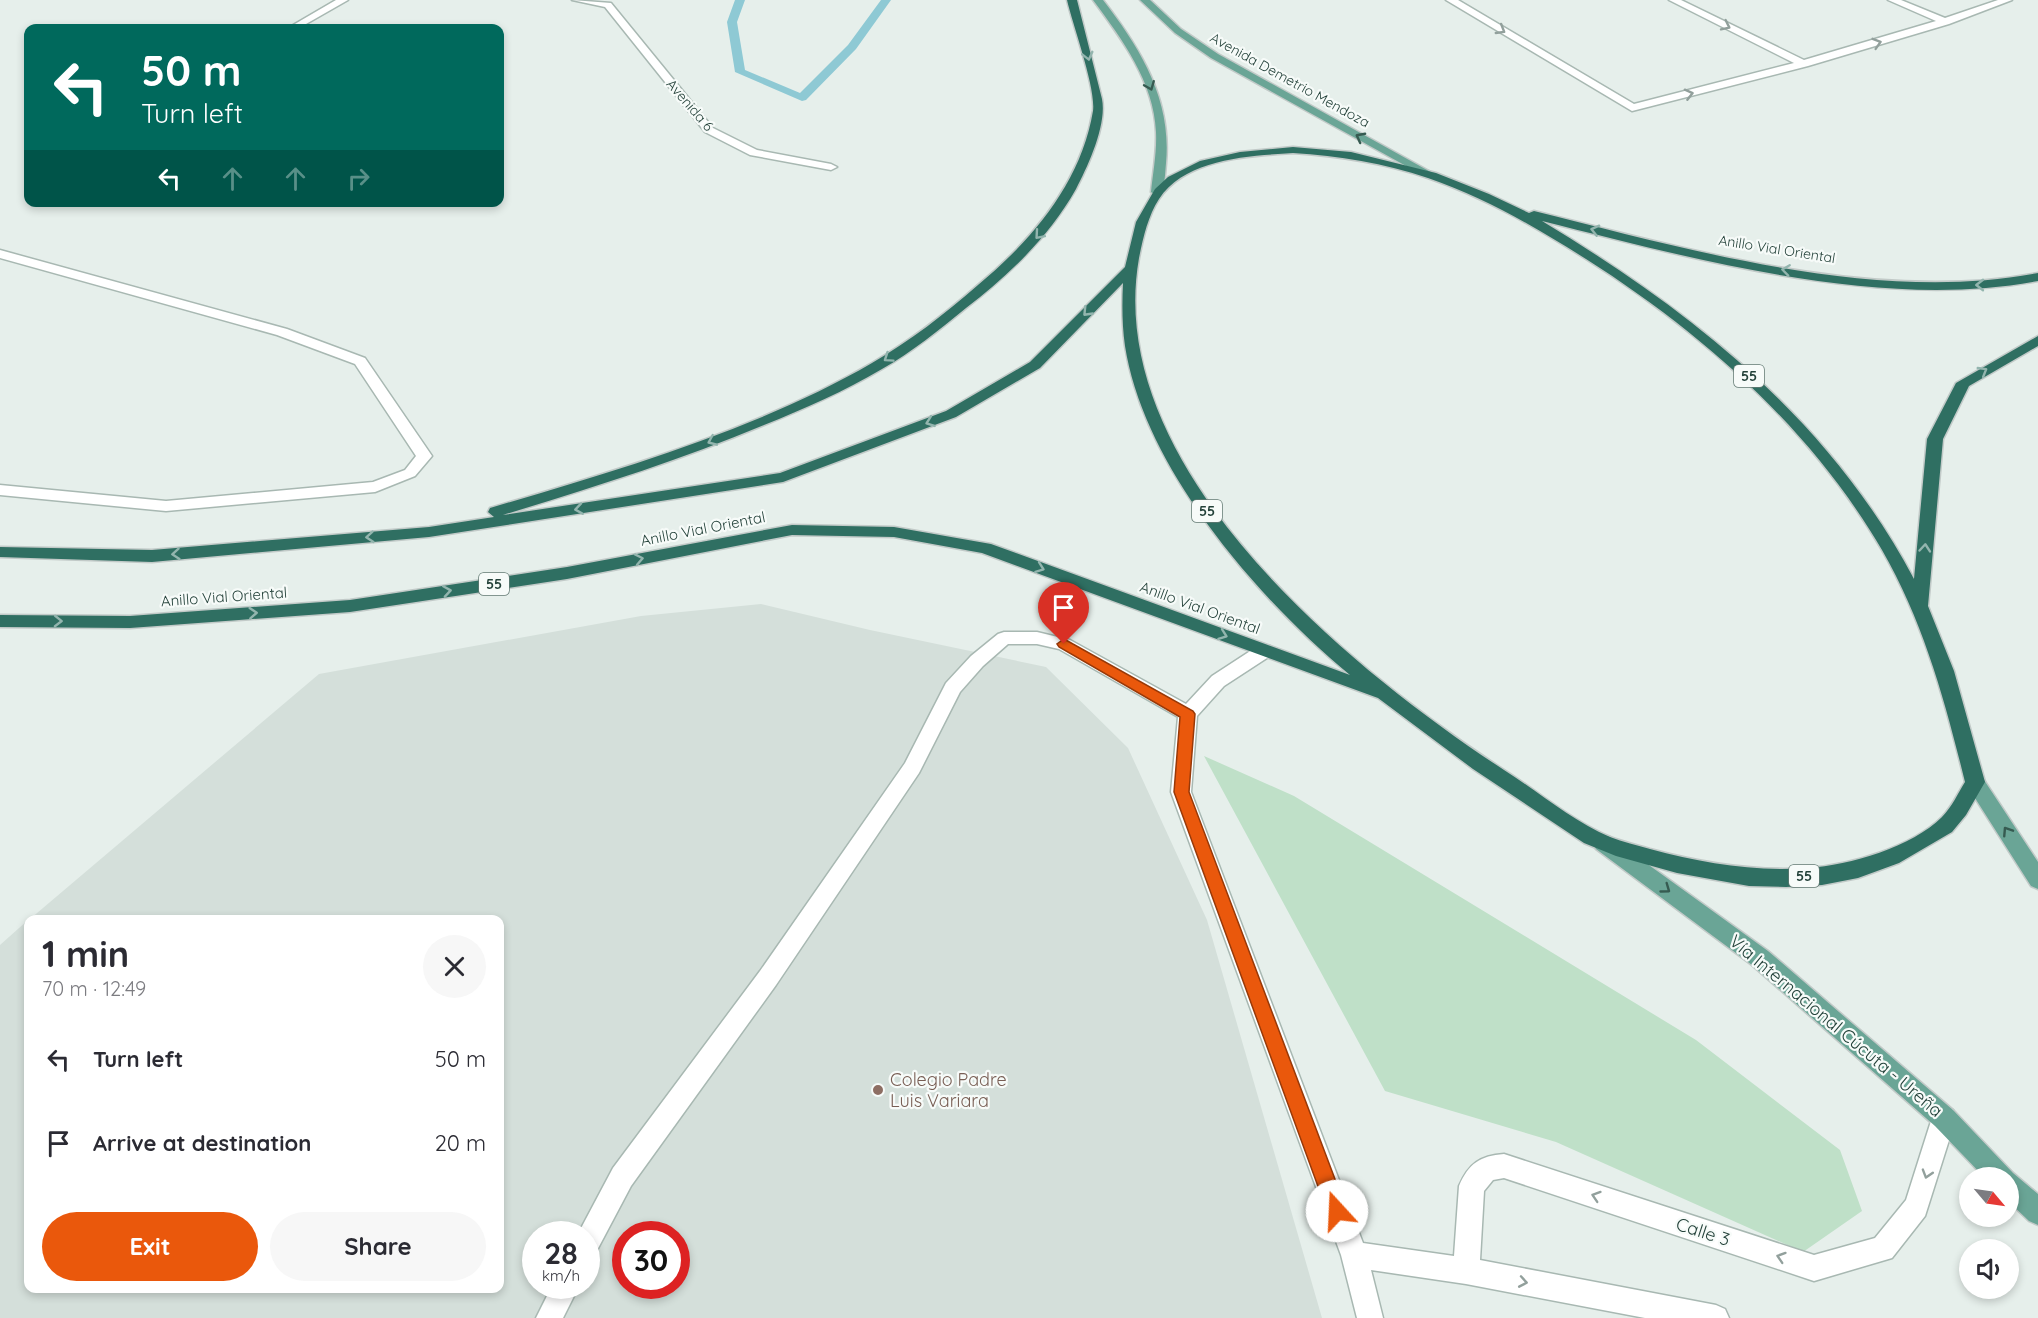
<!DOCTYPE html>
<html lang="en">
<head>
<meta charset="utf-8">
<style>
	body { margin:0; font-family:Quicksand,sans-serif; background:#f7f7f7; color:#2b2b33; height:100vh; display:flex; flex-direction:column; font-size:22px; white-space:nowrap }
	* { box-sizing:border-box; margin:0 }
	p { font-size:20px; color:#7c7c81 }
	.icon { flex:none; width:33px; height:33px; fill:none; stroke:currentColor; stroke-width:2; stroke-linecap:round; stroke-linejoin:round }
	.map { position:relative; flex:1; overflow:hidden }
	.panel { position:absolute; left:24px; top:915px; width:480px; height:378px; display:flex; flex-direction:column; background:#fff; border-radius:12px; box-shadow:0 3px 9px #0003 }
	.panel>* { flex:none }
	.banner { position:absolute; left:24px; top:24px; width:480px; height:183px; border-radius:12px; box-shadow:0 3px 9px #0003; background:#00695c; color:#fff; overflow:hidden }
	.needle { width:39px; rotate:119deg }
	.controls { position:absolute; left:1959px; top:1167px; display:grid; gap:12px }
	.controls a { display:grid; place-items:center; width:60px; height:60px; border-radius:50%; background:#fff; box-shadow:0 3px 9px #0003; font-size:30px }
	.speed { position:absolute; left:522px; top:1221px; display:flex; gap:12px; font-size:30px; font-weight:700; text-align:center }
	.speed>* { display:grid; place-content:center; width:78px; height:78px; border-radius:50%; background:#fff; box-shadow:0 3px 9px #0003; line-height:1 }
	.speed small { font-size:15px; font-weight:400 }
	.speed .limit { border:9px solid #d22; background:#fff; color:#111 }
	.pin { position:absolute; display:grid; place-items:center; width:51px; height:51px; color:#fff; margin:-62px -26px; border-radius:50% 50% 50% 0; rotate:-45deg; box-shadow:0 0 6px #0007 }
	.pin .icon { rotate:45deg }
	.me { position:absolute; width:66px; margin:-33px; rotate:340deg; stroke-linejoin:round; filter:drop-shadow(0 0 4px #0008) }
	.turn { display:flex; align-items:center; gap:21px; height:126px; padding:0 18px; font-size:27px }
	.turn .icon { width:78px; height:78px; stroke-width:2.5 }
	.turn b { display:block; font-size:42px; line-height:51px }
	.lanes { display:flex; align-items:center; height:57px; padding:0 18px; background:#0003; justify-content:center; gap:30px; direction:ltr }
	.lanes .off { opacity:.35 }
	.round { display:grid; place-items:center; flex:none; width:63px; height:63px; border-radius:32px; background:#f7f7f7 }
	.summary { display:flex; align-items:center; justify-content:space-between; height:102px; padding:0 18px }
	h1 { font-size:36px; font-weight:700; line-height:45px }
	.button { display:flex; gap:12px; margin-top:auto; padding:12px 18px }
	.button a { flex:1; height:69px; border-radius:36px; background:#ea580c; color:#fff; font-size:24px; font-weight:700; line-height:69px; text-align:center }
	.button a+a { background:#f7f7f7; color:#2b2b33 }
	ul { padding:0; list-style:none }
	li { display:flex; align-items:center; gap:18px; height:84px; padding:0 18px }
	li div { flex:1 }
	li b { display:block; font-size:22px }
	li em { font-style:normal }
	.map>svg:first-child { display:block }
	.built { fill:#d4dfda; fill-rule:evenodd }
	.green { fill:#bfe0c8 }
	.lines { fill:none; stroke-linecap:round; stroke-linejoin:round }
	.stream { fill:#8ec9d4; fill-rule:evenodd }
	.minor-casing { stroke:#a8b8b2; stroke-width:3 }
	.major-casing { stroke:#c2cac8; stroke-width:3 }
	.highway-casing { stroke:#c2cac8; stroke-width:3 }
	.minor { fill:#fff; fill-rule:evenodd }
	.major { fill:#6aa596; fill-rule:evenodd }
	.highway { fill:#2f6f62; fill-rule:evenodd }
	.oneway { stroke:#92a09c }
	.oneway2 { stroke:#93b5ae }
	.oneway3 { stroke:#365b51 }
	.route { fill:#ea580c; stroke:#983908; stroke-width:1.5 }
	.education-dot { fill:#8d6e63; stroke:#f7fbf9; stroke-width:2 }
	.labels { text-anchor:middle; stroke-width:4.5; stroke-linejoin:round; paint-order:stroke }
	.far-street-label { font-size:14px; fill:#24423a; stroke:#f7fbf9 }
	.shield { fill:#f7fbf9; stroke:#637a73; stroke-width:1.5 }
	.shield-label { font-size:14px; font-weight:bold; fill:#24423a }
	.street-label { font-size:15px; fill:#24423a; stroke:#f7fbf9 }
	.near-street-label { font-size:18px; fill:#24423a; stroke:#f7fbf9 }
	.near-education-label { font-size:18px; fill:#785e54; stroke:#f7fbf9; text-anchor:start }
</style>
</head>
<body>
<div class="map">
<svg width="2038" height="1318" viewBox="0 0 2038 1318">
	<rect width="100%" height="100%" fill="#e6efeb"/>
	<!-- built -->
	<path class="built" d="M761 604 870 630 1046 667 1128 748 1207 920 1322 1318H0V945L28 920V1288H500V920L30 919 319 674 641 616ZM536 1234H586V1286H536ZM626 1234H676V1286H626Z"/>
	<!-- green -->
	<path class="green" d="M1204 756 1294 796 1696 1040 1840 1150 1862 1211 1803 1252 1556 1142 1385 1091Z"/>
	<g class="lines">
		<!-- stream -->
		<path class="stream" d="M735 0H745L737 22 745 70 800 93 848 45 881 0H891L856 49 806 100 802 101 735 72 727 22Z"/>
		<defs>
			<path id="minor" d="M336 0H348L299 28H288Z
				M572 0 611 3 713 128 757 150 831 164 837 167 831 170 750 155 705 132 605 7Z
				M1446 0H1458L1634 104 1794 63 1669 0H1681L1804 60 1936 21 1888 0H1901L1945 18 1998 0H2012L1949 24 1808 66 1632 111Z
				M0 250 287 329 365 358 432 456 415 476 375 492 166 511 0 495V485L166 501 373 482 405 470 416 456 355 364 277 335 0 258Z
				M1004 632H1037L1070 640 1186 704 1212 676 1258 646 1264 645 1270 646 1273 651 1270 656 1224 686 1197 716 1191 792 1363 1243 1454 1256 1459 1186C1469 1163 1480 1156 1504 1154L1814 1255 1875 1238 1906 1200 1932 1118 1935 1110 1944 1106 1953 1110 1956 1118 1925 1216 1892 1258 1814 1281 1504 1178 1493 1180 1484 1191 1480 1260 1716 1305 1725 1309 1729 1318H1645L1466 1284 1371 1270 1383 1318H1357L1341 1255 1171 792 1178 717 1059 649 1037 644H1008L983 666 960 692 919 773 776 985 631 1186 595 1254 586 1258V1234H578L613 1168 760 971 905 763 946 683 971 656 998 634Z
				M552 1286H579L563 1318H536Z"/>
			<path id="major" d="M1093 0H1103C1140 48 1172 99 1166 163 1165 173 1165 186 1161 194L1157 196 1151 192C1153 172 1157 152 1156 132 1154 82 1122 39 1093 0Z
				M1140 0H1150L1181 29 1218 54 1436 175 1430 178 1426 177 1211 58 1175 33Z
				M1975 774 1982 777 2038 862V889L2031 886 1968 787 1965 782 1968 777Z
				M1603 835 1610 837 1768 951 1953 1110 2013 1173 2038 1194V1225L2029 1221 2008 1201V1178H1985L1935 1126 1752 965 1596 849 1593 843 1596 837Z"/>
			<path id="highway" d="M1067 0H1077L1102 99C1107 125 1088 166 1076 189 1049 237 1009 275 966 308 939 330 912 352 882 369 845 391 804 409 764 425 678 461 591 488 503 515L780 473 946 411 1030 362 1125 267 1136 222 1155 189 1168 177 1200 161 1240 152 1293 147 1351 152 1436 173 1489 194 1529 213 1534 211C1690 250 1878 304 2038 273V281C1881 311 1695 259 1542 221 1694 313 1829 419 1914 579L1927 439 1956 383 2038 336V346L1969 386 1943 439 1928 606 1954 671 1985 782 1966 815 1952 832 1899 863 1858 878 1822 885 1786 887 1749 886 1677 873 1616 856 1584 843 1473 769 1378 698 982 553 894 537 792 535 567 579 350 612 130 628 0 627V615L130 616 350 600 567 567 792 525 894 527 991 544 1350 675C1258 599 1144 468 1125 346 1122 325 1122 304 1123 283L1040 368 956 417 783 482 429 537 152 562 0 557V547L152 550 429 527 494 517 488 512 490 508C615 471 759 429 872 363 910 341 945 314 978 285 1032 240 1081 183 1093 111 1096 88 1073 26 1067 0ZM1293 153C1339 156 1384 163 1428 178 1486 198 1535 227 1586 259 1704 334 1811 429 1882 550 1924 623 1945 701 1965 782 1958 793 1952 807 1942 817 1912 847 1850 865 1808 868 1754 872 1702 863 1650 849 1637 845 1623 842 1610 837 1572 821 1539 792 1504 770 1349 668 1102 468 1139 258 1143 238 1148 216 1159 199 1186 158 1249 156 1293 153Z"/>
		</defs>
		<!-- minor casing -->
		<use href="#minor" class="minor-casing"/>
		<!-- major casing -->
		<use href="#major" class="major-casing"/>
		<!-- highway casing -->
		<use href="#highway" class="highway-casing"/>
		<!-- minor -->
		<use href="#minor" class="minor"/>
		<!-- major -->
		<use href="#major" class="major"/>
		<!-- highway -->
		<use href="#highway" class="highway"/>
	</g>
	<!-- one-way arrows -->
	<defs><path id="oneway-chevron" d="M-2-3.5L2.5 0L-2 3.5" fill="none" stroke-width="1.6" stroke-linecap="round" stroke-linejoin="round" transform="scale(1.5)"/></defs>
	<g class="oneway">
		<use href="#oneway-chevron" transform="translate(1726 26) rotate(26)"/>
		<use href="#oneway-chevron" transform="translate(1501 30) rotate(31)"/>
		<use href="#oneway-chevron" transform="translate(1877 43) rotate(-17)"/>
		<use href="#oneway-chevron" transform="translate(1689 94) rotate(-14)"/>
		<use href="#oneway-chevron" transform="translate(1927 1174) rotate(107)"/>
		<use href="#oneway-chevron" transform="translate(1596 1196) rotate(-162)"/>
		<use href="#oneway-chevron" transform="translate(1781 1257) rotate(-162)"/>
		<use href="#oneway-chevron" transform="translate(1523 1282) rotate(10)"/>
	</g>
	<g class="oneway2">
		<use href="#oneway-chevron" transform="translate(1088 56) rotate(76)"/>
		<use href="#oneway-chevron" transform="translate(1595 230) rotate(-166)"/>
		<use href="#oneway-chevron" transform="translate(1039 235) rotate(131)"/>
		<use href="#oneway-chevron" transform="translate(1786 270) rotate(-172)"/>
		<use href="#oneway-chevron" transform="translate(1980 285) rotate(180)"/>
		<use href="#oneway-chevron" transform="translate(1087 312) rotate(134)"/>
		<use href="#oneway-chevron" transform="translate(888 358) rotate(146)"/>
		<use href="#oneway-chevron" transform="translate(1983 371) rotate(-31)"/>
		<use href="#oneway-chevron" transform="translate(930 422) rotate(160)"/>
		<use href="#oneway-chevron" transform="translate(712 441) rotate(157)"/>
		<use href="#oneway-chevron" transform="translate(579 509) rotate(171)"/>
		<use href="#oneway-chevron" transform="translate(370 537) rotate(175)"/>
		<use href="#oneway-chevron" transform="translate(1925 548) rotate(-85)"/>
		<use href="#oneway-chevron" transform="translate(176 554) rotate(175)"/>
		<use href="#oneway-chevron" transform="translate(639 559) rotate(-11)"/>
		<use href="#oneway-chevron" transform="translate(1040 568) rotate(20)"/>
		<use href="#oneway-chevron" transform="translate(447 591) rotate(-9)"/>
		<use href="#oneway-chevron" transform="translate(253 613) rotate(-4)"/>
		<use href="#oneway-chevron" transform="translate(58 621) rotate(1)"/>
		<use href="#oneway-chevron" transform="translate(1223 635) rotate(20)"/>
	</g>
	<g class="oneway3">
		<use href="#oneway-chevron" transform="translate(1150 86) rotate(68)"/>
		<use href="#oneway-chevron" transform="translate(1360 137) rotate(-152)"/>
		<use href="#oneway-chevron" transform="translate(2007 831) rotate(-123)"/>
		<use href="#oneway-chevron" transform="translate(1666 889) rotate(36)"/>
	</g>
	<!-- route -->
	<path class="route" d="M1064 639 1193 711 1195 714 1189 792 1347 1211 1344 1217 1337 1220 1330 1217 1327 1211 1174 792 1180 717 1059 647 1057 644Z"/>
	<!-- markers -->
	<circle class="education-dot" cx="878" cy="1090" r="6"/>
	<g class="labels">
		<!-- far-street labels -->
		<g class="far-street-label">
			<text transform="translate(1290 80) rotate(29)" y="5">Avenida Demetrio Mendoza</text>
			<text transform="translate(690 105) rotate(49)" y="5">Avenida 6</text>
			<text transform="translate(1777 249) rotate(9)" y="5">Anillo Vial Oriental</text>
		</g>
		<!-- shield labels -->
		<g class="shield">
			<rect x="1734" y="365" width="30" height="22" rx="4.5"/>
			<rect x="1192" y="500" width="30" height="22" rx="4.5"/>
			<rect x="479" y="573" width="30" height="22" rx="4.5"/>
			<rect x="1789" y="865" width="30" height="22" rx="4.5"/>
		</g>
		<g class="shield-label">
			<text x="1749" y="381">55</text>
			<text x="1207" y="516">55</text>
			<text x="494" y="589">55</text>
			<text x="1804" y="881">55</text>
		</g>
		<!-- street labels -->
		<g class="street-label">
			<text transform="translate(703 529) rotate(-11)" y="5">Anillo Vial Oriental</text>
			<text transform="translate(224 597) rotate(-4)" y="5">Anillo Vial Oriental</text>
			<text transform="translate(1200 608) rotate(20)" y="5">Anillo Vial Oriental</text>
		</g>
		<!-- near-street labels -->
		<g class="near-street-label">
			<text transform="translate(1836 1026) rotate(40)" y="6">Vía Internacional Cúcuta - Ureña</text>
			<text transform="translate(1703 1232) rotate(18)" y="6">Calle 3</text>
		</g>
		<!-- near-education labels -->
		<g class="near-education-label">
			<text x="890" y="1086">Colegio Padre<tspan x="890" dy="21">Luis Variara</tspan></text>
		</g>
	</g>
</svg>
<div class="controls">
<a><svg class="needle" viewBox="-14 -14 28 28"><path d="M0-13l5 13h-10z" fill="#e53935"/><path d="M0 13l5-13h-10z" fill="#7c7c81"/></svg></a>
<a><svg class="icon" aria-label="sound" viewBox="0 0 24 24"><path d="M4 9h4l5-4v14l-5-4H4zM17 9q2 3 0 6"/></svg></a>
</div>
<div class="speed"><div>28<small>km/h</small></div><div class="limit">30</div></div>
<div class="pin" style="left:1064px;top:644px;background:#d93025"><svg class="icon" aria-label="arrive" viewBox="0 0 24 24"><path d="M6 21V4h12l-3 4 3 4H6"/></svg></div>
<svg class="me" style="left:1337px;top:1211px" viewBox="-20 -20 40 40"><circle r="19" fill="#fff"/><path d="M0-13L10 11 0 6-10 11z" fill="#ea580c"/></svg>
<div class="banner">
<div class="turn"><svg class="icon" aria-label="left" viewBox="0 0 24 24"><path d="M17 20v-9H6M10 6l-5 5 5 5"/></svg><div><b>50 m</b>Turn left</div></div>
<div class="lanes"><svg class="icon" aria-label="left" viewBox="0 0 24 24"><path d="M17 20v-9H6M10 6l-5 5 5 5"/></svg><svg class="icon off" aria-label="ahead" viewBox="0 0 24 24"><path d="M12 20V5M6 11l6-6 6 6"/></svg><svg class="icon off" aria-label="ahead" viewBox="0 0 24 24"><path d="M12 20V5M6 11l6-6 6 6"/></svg><svg class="icon off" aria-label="right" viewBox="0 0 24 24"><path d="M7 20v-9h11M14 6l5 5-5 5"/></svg></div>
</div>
<section class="panel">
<div class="summary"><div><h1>1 min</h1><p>70 m · 12:49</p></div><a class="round"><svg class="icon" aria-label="close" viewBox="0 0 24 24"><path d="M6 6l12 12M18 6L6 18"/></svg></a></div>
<ul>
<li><svg class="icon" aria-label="left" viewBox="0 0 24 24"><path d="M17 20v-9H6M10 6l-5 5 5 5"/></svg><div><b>Turn left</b></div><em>50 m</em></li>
<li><svg class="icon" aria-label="arrive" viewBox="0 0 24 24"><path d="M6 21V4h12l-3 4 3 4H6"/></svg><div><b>Arrive at destination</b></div><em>20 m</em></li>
</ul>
<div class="button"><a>Exit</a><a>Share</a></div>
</section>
</div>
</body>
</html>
